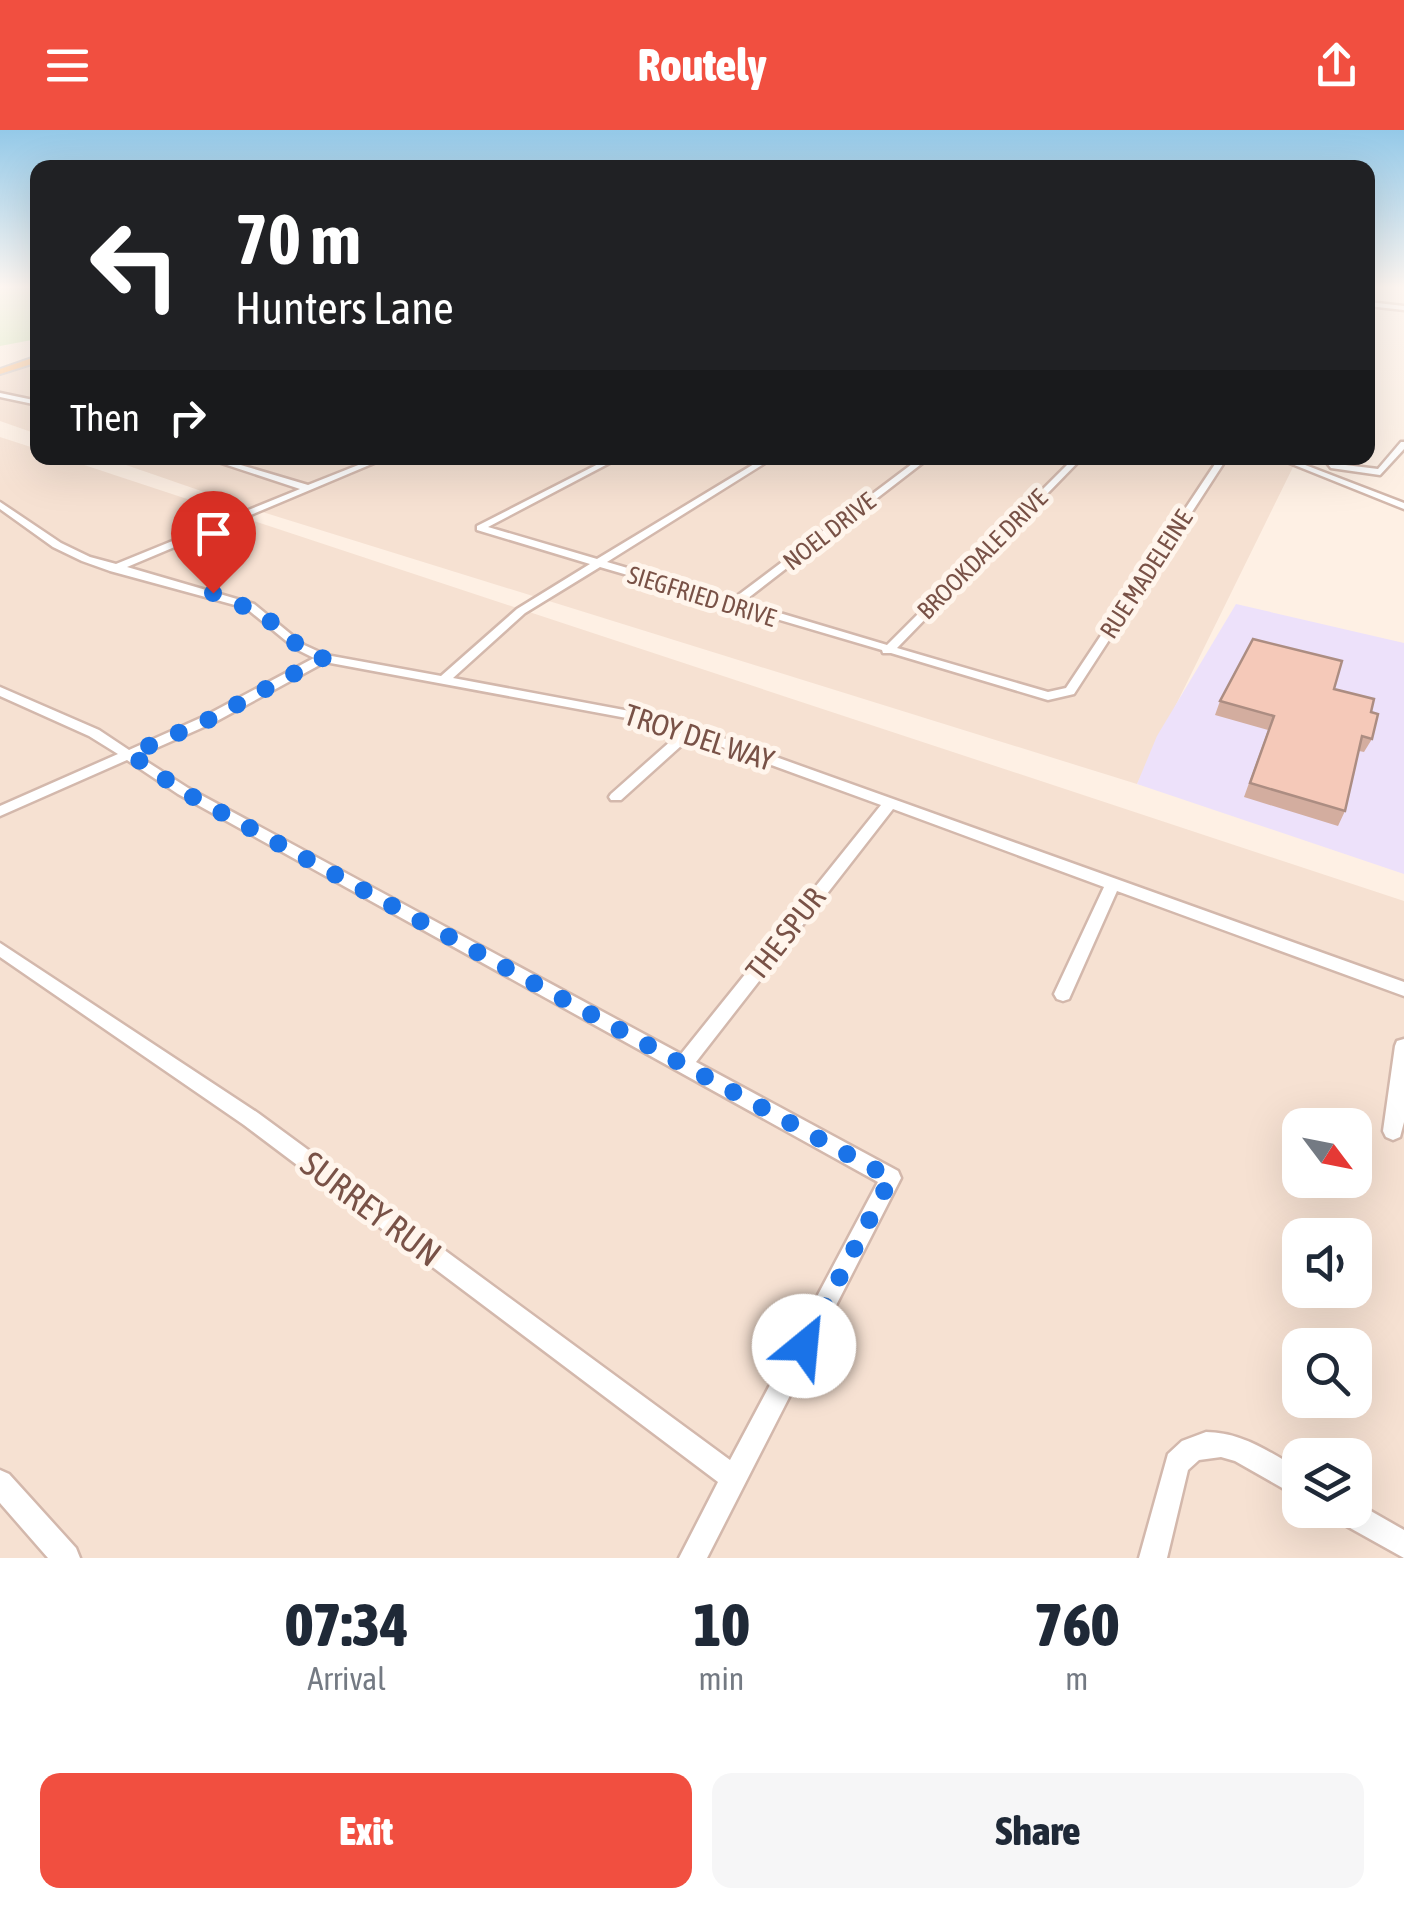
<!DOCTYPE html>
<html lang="en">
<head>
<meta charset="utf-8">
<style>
	body { margin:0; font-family:"Asap Condensed",sans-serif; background:#f6f6f7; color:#1f2937; height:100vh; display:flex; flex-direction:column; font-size:38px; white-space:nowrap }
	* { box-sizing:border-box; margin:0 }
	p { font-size:32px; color:#747a83 }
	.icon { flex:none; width:55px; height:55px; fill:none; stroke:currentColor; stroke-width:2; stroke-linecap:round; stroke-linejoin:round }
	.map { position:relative; height:1428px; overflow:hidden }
	.side { display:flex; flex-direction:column; background:#fff; flex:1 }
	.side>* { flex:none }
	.guide { position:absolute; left:30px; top:30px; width:1345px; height:305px; border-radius:20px; box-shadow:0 10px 40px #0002; background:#202124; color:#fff; overflow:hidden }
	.needle { width:65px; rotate:122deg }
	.fabs { position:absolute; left:1282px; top:978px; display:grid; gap:20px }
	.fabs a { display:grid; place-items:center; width:90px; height:90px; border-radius:20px; background:#fff; box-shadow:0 10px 40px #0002; font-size:50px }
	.pin { position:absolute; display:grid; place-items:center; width:85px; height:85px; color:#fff; margin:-102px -42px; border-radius:50% 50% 50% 0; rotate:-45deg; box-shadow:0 0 10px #0007 }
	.pin .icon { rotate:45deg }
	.me { position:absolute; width:110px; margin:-55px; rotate:28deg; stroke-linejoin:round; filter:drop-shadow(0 0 8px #0008) }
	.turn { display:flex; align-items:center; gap:35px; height:210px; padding:0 40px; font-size:45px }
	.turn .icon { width:130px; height:130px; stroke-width:2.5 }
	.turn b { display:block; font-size:70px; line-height:85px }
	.then { display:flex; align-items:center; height:95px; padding:0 40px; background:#0003; gap:20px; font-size:38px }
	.eta { display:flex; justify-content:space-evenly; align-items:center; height:170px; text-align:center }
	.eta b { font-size:60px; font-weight:800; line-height:70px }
	.action { display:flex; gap:20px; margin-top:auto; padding:20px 40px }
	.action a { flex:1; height:115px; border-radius:20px; background:#f14f40; color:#fff; font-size:40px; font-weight:800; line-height:115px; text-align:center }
	.action a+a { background:#f6f6f7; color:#1f2937 }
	header { display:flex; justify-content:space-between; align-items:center; height:130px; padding:0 40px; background:#f14f40; color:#fff; font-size:45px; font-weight:800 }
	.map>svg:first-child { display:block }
	.residential { fill:#f6e1d2; fill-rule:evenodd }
	.education { fill:#ede1fa }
	.green { fill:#d9edc1 }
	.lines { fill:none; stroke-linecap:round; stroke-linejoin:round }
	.minor-casing { stroke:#d3b8ac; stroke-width:5 }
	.major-casing { stroke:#d9cfcb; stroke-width:4 }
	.minor { fill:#fff; fill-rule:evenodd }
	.major { fill:#ffcb9a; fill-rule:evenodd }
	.wall { fill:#d3ad9f }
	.building { fill:#f5c9b9; stroke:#ac8d82; stroke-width:2.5 }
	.route { stroke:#1a73e8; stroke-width:18; stroke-dasharray:0 32.4 }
	.labels { text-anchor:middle; stroke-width:10; stroke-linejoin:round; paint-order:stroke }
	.far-street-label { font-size:25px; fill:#795247; stroke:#fff5ec }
	.street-label { font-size:30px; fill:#795247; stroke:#fff5ec }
	.near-street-label { font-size:35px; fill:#795247; stroke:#fff5ec }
</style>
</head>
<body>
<header><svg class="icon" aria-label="menu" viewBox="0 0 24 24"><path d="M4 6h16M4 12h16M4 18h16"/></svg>Routely<svg class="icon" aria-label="share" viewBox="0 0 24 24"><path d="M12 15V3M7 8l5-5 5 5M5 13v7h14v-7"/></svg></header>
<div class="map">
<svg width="1404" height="1428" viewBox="0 0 1404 1428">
	<rect width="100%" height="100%" fill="#fef0e4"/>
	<!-- residential -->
	<path class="residential" d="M37 229V304L0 291V242Z
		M0 307 37 319 38 328H63L1404 771V1428H0ZM1300 995H1355V1050H1300ZM1300 1105H1355V1160H1300ZM1300 1215H1355V1270H1300ZM1300 1325H1355V1380H1300Z
		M106 328H1281L1295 333 1137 654 256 380Z"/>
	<!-- education -->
	<path class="education" d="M1236 474 1404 513V744L1137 654 1157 606Z"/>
	<!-- green -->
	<path class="green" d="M0 157H37V209L0 216Z"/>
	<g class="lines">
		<defs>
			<path id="minor" d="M1368 172 1404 176V180L1368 176Z
				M0 263 38 271V275L0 267Z
				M1401 312H1404V319L1380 345 1331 338 1323 328H1331L1337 334 1378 339Z
				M206 328H217L308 355 376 328H386L127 437 254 474 304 515 326 525 441 546 517 479 590 434 477 400V396L610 328H619L488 397 597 429 764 328H773L607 432 733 469 920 328H929L743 472 887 515 1074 328H1082L897 518 1048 562 1066 558 1219 328H1227L1074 564 1048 570 891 523H883L882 520 736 477H728L727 474 600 437 525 483 453 548 667 588 1404 852V866L1117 761 1069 869 1063 871 1057 869 1054 864 1104 757 893 679 696 932 898 1041 901 1048 707 1428H679L718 1352 244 995 0 827V813L258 983 730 1330 878 1052 178 664 127 630 0 686V676L118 624 89 606 0 566V557L99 600 129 620 205 586 314 528 296 519 246 478 110 441 82 431 53 417 0 379V372L61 413 90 427 116 434 300 359ZM325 532 659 594 681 602 611 664 609 667 611 670H621L692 606 881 675 681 924 188 658 138 626 215 592Z
				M1277 328H1287L1404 373V379Z
				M1404 909V992L1400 1007 1393 1010 1386 1007 1383 1001 1395 916 1397 911Z
				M1206 1302C1241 1302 1270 1322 1300 1340V1368L1235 1331 1221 1327 1199 1330 1188 1340 1167 1428H1139L1168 1324 1182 1311Z
				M0 1340 9 1344 76 1418 80 1428H48L0 1373Z
				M1355 1372 1404 1400V1428L1334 1389 1330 1380H1355Z"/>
			<path id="major" d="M35 227H38V232L0 244V239Z"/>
		</defs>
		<!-- minor casing -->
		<use href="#minor" class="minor-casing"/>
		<!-- major casing -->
		<use href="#major" class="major-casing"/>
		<!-- minor -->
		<use href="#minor" class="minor"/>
		<!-- major -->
		<use href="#major" class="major"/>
	</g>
	<!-- wall -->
	<path class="wall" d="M1334 559 1371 582 1372 609 1364 622 1359 621 1345 681 1338 696 1244 667 1268 600 1215 585 1220 571Z"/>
	<!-- building -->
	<path class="building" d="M1253 509 1342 531 1334 559 1374 569 1371 582 1378 584 1372 609 1362 606 1345 681 1250 653 1274 586 1220 571Z"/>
	<!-- sky -->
	<linearGradient id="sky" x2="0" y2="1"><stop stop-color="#94c9e8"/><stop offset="0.44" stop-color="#fff8f3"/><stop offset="1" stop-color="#fff8f3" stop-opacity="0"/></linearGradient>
	<rect width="1404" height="357" fill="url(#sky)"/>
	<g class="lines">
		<!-- route -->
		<path class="route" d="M213 463 262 484 300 517 323 528 210 589 130 624 182 661 891 1048 804 1216"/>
	</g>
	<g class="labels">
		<!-- far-street labels -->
		<g class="far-street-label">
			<text transform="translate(829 401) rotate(-38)" y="9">NOEL DRIVE</text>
			<text transform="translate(982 424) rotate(-45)" y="9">BROOKDALE DRIVE</text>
			<text transform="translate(1146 444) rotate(-57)" y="9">RUE MADELEINE</text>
			<text transform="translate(702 466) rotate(17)" y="9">SIEGFRIED DRIVE</text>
		</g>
		<!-- street labels -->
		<g class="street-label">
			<text transform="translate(699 608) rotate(18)" y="10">TROY DEL WAY</text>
			<text transform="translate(786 804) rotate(-52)" y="10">THE SPUR</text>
		</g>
		<!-- near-street labels -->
		<g class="near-street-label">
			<text transform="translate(371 1079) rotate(37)" y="12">SURREY RUN</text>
		</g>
	</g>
</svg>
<div class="fabs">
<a><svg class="needle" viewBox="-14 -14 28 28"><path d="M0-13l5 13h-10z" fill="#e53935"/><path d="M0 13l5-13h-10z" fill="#747a83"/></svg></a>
<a><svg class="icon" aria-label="sound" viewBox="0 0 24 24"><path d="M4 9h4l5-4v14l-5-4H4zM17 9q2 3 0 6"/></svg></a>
<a><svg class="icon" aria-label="search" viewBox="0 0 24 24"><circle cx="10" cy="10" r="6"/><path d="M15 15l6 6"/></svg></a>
<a><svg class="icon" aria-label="layers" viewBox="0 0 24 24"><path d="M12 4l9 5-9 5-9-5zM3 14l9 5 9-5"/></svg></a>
</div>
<div class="pin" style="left:213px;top:463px;background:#d93025"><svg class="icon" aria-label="arrive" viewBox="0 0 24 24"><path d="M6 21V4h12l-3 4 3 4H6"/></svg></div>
<svg class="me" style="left:804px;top:1216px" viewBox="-20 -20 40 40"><circle r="19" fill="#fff"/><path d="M0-13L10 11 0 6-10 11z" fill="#1a73e8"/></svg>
<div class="guide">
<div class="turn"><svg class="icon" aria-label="left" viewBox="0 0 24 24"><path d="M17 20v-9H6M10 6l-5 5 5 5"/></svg><div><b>70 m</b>Hunters Lane</div></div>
<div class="then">Then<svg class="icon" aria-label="right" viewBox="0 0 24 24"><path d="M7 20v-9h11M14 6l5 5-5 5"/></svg></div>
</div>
</div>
<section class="side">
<div class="eta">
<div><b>07:34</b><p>Arrival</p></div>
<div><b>10</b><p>min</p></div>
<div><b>760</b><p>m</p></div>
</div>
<div class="action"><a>Exit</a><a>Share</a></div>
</section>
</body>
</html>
